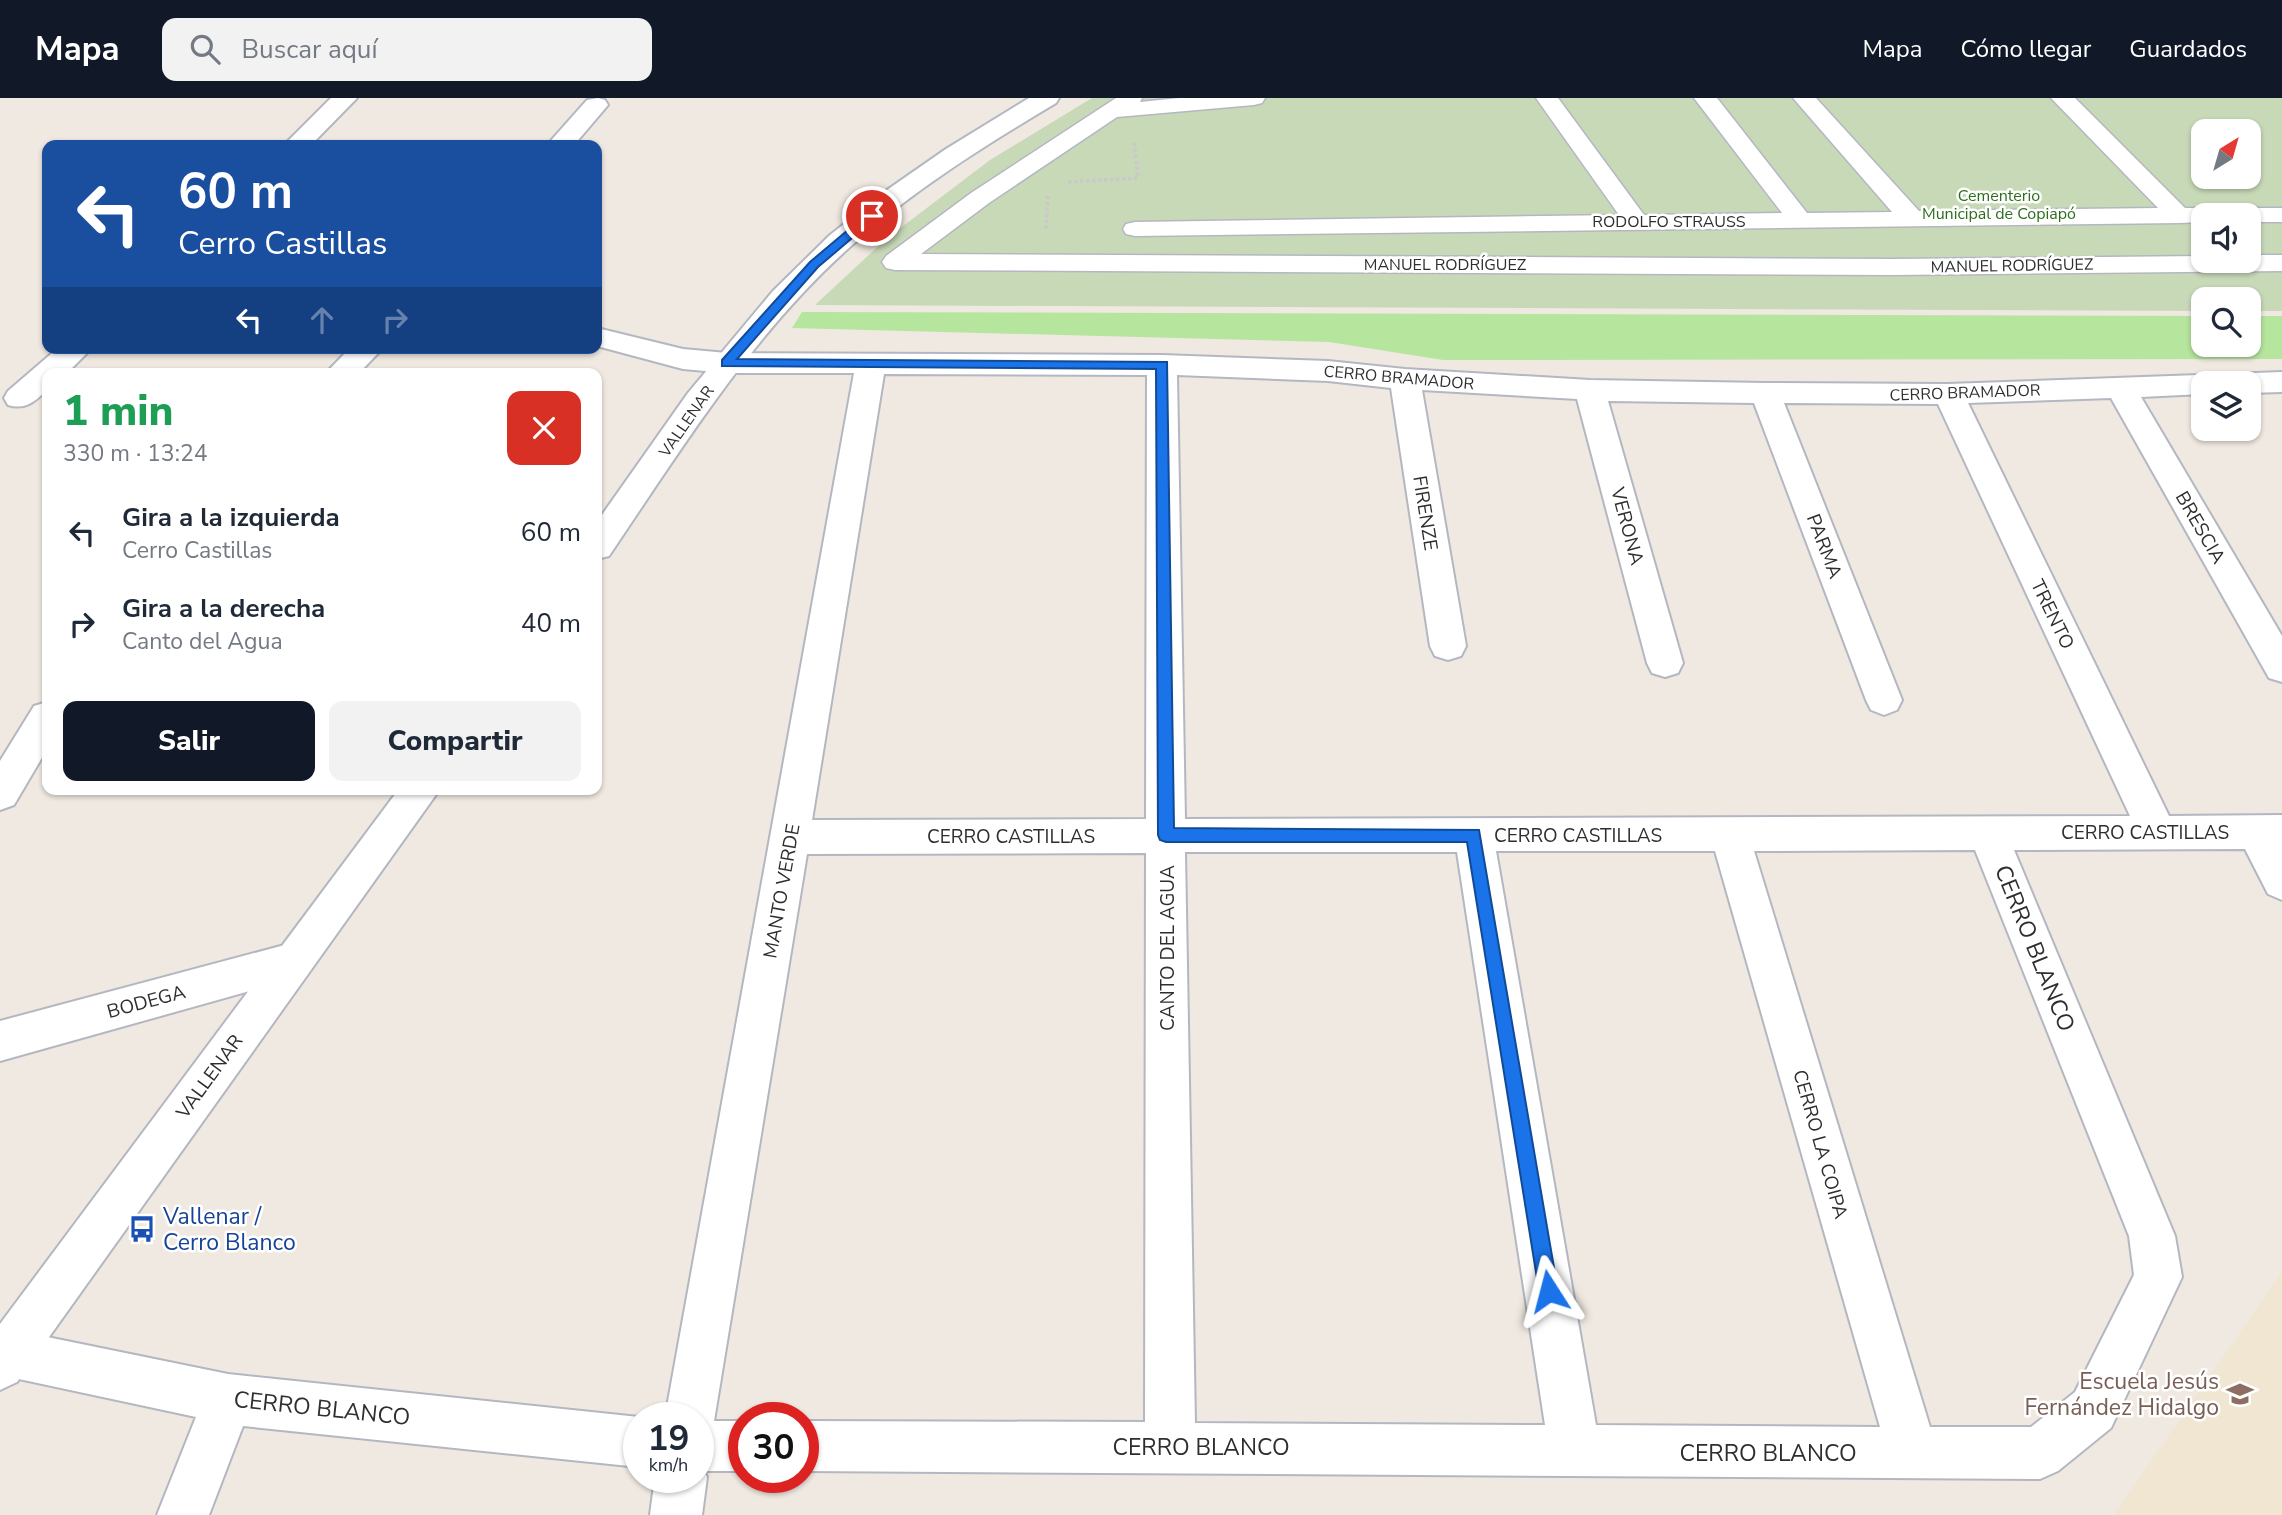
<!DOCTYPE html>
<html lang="es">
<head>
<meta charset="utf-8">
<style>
	body { margin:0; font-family:"Nunito Sans",sans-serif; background:#f2f2f3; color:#1f2937; height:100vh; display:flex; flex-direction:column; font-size:26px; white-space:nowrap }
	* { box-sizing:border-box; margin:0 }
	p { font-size:23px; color:#747a83 }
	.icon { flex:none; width:38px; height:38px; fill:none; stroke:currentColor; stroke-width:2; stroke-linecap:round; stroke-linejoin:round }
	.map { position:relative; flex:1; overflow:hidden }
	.side { position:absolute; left:42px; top:270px; width:560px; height:427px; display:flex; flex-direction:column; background:#fff; border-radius:14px; box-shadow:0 2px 5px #0004 }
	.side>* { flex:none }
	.banner { position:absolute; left:42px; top:42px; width:560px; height:214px; border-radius:14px; box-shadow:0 2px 5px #0004; background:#1a4fa0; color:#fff; overflow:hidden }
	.needle { width:46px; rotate:37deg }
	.controls { position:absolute; left:2191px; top:21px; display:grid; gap:14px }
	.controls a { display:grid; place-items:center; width:70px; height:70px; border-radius:14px; background:#fff; box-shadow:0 2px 5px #0004; font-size:35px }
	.speed { position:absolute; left:623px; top:1304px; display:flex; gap:14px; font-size:35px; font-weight:700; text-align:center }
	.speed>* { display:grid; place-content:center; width:91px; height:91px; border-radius:50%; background:#fff; box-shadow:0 2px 5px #0004; line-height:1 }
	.speed small { font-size:18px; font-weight:400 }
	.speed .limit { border:10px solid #d22; background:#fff; color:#111 }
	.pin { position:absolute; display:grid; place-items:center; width:60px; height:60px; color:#fff; margin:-30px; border:4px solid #fff; border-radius:50%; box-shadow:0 2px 7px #0007 }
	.me { position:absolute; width:77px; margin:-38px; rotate:351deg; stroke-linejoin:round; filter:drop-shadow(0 0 5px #0008) }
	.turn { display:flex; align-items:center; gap:24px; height:147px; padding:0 21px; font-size:32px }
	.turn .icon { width:91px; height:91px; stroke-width:2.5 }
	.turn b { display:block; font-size:49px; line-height:60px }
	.lanes { display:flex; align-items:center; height:66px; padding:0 21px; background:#0003; justify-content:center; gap:35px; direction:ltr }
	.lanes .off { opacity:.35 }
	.round { display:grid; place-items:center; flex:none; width:74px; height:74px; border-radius:14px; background:#f2f2f3 }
	.headline { display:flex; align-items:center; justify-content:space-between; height:119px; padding:0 21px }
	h1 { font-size:42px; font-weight:800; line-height:52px; color:#1e9e55 }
	.cta { display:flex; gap:14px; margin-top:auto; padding:14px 21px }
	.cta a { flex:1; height:80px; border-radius:14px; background:#111827; color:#fff; font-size:28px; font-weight:800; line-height:80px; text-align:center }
	.cta a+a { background:#f2f2f3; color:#1f2937 }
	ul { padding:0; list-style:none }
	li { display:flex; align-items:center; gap:21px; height:91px; padding:0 21px }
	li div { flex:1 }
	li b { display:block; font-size:26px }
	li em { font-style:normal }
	header { display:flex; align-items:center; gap:42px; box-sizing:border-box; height:98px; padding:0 35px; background:#111827; color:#fff }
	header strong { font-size:33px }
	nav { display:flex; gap:38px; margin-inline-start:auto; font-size:24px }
	.search { width:490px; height:63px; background:#f2f2f3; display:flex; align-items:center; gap:18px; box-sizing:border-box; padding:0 24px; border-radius:14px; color:#747a83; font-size:26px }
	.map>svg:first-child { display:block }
	.education { fill:#f0e6d1 }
	.green { fill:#b6e59e }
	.cemetery { fill:#c8d9b8; fill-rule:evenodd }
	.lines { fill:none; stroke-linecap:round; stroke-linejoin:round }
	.pedestrian-casing { stroke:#b4b7c1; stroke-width:3 }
	.minor-casing { stroke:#b4b7c1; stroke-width:4 }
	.tertiary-casing { stroke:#b4b7c1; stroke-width:4 }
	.path { stroke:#c9c9c9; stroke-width:3.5; stroke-dasharray:3.5 2.5; stroke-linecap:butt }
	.pedestrian { fill:#fff; fill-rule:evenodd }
	.minor { fill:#fff; fill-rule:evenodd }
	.tertiary { fill:#fff; fill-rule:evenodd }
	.route { fill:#1a73e8; stroke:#114b97; stroke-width:2 }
	.labels { text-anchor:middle; stroke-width:5; stroke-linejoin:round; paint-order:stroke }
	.far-park-label { font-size:16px; fill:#2c6e1b; stroke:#fff }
	.far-street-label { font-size:16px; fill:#2e2e2e; stroke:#fff }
	.street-label { font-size:19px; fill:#2e2e2e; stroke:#fff }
	.near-street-label { font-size:23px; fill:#2e2e2e; stroke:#fff }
	.near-transit-label { font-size:23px; fill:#164399; stroke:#fff; text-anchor:start }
	.near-education-label { font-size:23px; fill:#785e54; stroke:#fff; text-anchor:end }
</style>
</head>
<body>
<header>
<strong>Mapa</strong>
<div class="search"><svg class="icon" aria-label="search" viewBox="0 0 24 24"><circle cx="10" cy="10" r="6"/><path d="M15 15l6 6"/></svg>Buscar aquí</div>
<nav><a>Mapa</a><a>Cómo llegar</a><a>Guardados</a></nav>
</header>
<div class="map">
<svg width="2282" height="1417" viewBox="0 0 2282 1417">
	<rect width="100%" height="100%" fill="#efe9e1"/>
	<!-- education -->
	<path class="education" d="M2282 1174V1417H2114Z"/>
	<!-- green -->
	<path class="green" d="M802 214 2203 218V247H2249V218H2282V261L1443 262 1329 244 792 230Z"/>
	<!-- cemetery -->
	<path class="cemetery" d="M1092 0H2282V213H2249V201H2203V213L815 207 886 141 990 62ZM2203 33H2249V79H2203ZM2203 117H2249V163H2203Z"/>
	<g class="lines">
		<defs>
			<path id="pedestrian" d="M1116 0H1142L1140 4 1179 0H1265L1262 5 1254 7 1117 19 989 105 921 156 1892 161 2203 158V163H2249V157H2282V173L1892 177 895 172 886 170 882 164 886 158 971 95Z
				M1536 0H1558L1644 117 1782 115 1694 0H1717L1807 115 1892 114 1793 0H1816L1919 113 2158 110 2051 0H2075L2185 110H2282V124H2249V117H2203V124L2179 125 1135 138 1126 136 1123 131 1126 126 1135 124 1619 117Z"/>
			<path id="minor" d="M331 0H357L311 47H284Z
				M598 0 605 2 608 7 574 47H547L587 2Z
				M597 230 683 251 727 255 1162 257 1328 263 1405 271 1590 282 1765 285 1948 286 2282 274V294L2249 295V285H2203V296L2141 299 2282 538V584L2269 580 2111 300 1968 305 2169 718 2282 717V802L2268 796 2245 751 2014 752 2175 1138 2182 1179 2111 1330 2058 1373 2040 1381 803 1373V1323L1145 1324 1146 755 807 756 714 1323H744V1373H704L707 1379 702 1417H650L655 1379H698V1320H665L854 275H727L683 271 597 248ZM884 276 1147 277 1146 721 812 722ZM1177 277 1328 283 1391 290 1430 548 1435 558 1448 562 1461 558 1466 548 1422 292 1577 301 1647 565 1652 575 1665 579 1678 575 1683 565 1608 303 1754 305 1866 602 1871 612 1884 617 1897 612 1902 602 1784 305 1938 306 2130 718 1185 721ZM1975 752 2129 1138 2134 1177 2075 1294 2031 1329H1930L1754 753ZM1496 753H1715L1880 1329 1596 1327ZM1185 754H1457L1545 1327 1195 1325Z
				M58 250H92L67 275H47V292C34 304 26 312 8 307L4 300 8 293Z
				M350 250H383L359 275H326Z
				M47 604V651L14 707 0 712V663L34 608Z
				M292 845 307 851 313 864 307 877 0 963V923Z
				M8 1231 228 1276 639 1319 641 1320H639V1369L243 1328 209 1417H157L196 1319 0 1277V1235Z"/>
			<path id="tertiary" d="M1029 0H1059L1056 5C984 48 913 92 851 148 752 236 682 350 609 458L597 461V424L688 295 773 193 830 137 887 92 946 51Z
				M399 691H440L17 1284 0 1292V1226Z"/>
		</defs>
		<!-- pedestrian casing -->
		<use href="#pedestrian" class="pedestrian-casing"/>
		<!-- minor casing -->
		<use href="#minor" class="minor-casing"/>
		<!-- tertiary casing -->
		<use href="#tertiary" class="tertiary-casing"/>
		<!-- path -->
		<path class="path" d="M1068 84 1138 80 1134 44
			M1046 131 1048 97"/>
		<!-- pedestrian -->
		<use href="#pedestrian" class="pedestrian"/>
		<!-- minor -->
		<use href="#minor" class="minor"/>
		<!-- tertiary -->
		<use href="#tertiary" class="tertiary"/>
	</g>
	<!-- route -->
	<path class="route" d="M868 115 878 118 818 169 737 261 1167 264 1174 730 1479 732 1558 1193 1556 1200 1549 1203 1542 1200 1539 1193 1467 744H1166L1160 742 1158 737 1156 271 722 268V262L810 164Z"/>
	<!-- icons -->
	<defs>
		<symbol id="bus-bare" viewBox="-9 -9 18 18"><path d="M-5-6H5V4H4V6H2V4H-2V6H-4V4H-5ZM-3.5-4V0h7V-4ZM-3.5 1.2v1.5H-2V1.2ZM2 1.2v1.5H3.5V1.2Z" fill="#1a4fb4" stroke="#fff" stroke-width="2.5" paint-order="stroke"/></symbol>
		<symbol id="school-bare" viewBox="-9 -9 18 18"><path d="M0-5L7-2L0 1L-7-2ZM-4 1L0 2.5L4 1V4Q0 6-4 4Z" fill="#8d6e63" stroke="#fff" stroke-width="2.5" paint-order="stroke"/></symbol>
	</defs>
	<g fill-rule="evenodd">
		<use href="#bus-bare" x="123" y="1112" width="38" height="38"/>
		<use href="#school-bare" x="2221" y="1277" width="38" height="38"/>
	</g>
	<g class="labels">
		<!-- far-park labels -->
		<g class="far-park-label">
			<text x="1999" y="103">Cementerio<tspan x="1999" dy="18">Municipal de Copiapó</tspan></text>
		</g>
		<!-- far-street labels -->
		<g class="far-street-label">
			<text x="1669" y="129">RODOLFO STRAUSS</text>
			<text x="1445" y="172">MANUEL RODRÍGUEZ</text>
			<text transform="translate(2012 167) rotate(-1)" y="6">MANUEL RODRÍGUEZ</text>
			<text transform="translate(1399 279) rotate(5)" y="6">CERRO BRAMADOR</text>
			<text transform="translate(1965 294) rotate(-2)" y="6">CERRO BRAMADOR</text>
			<text transform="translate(686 323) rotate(-55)" y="6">VALLENAR</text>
		</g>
		<!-- street labels -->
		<g class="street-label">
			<text transform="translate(1426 415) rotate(81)" y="7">FIRENZE</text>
			<text transform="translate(1628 428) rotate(75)" y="7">VERONA</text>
			<text transform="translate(2201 429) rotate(60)" y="7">BRESCIA</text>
			<text transform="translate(1825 448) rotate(69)" y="7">PARMA</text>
			<text transform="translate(2053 516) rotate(64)" y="7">TRENTO</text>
			<text x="2145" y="741">CERRO CASTILLAS</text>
			<text x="1578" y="744">CERRO CASTILLAS</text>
			<text x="1011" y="745">CERRO CASTILLAS</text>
			<text transform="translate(781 793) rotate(-80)" y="7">MANTO VERDE</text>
			<text transform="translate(1167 850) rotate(-90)" y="7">CANTO DEL AGUA</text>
			<text transform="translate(146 903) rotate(-15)" y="7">BODEGA</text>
			<text transform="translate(209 978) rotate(-54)" y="7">VALLENAR</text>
			<text transform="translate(1821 1046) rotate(74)" y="7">CERRO LA COIPA</text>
		</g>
		<!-- near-street labels -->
		<g class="near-street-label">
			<text transform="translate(2035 850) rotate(68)" y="8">CERRO BLANCO</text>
			<text transform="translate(322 1310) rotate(6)" y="8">CERRO BLANCO</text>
			<text x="1201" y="1357">CERRO BLANCO</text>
			<text x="1768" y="1363">CERRO BLANCO</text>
		</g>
		<!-- near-transit labels -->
		<g class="near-transit-label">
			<text x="163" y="1126">Vallenar /<tspan x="163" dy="26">Cerro Blanco</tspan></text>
		</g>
		<!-- near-education labels -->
		<g class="near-education-label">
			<text x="2219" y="1291">Escuela Jesús<tspan x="2219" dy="26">Fernández Hidalgo</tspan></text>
		</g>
	</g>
</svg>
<div class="controls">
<a><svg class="needle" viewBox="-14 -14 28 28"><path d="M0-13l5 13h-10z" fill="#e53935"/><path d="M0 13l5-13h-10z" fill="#747a83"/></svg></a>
<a><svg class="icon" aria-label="sound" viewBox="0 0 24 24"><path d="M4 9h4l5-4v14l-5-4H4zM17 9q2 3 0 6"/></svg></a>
<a><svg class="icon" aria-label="search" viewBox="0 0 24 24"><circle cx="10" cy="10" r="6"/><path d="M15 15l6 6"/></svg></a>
<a><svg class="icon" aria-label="layers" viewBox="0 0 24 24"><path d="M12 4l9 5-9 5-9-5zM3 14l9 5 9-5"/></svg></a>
</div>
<div class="speed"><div>19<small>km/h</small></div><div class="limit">30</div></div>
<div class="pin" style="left:872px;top:118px;background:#d93025"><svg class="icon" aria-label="arrive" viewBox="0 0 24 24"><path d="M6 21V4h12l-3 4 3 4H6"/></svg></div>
<svg class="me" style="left:1549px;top:1193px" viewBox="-20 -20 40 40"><path d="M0-17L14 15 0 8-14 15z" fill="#1a73e8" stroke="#fff" stroke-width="4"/></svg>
<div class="banner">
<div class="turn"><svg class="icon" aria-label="left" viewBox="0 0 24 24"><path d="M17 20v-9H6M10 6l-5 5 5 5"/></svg><div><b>60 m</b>Cerro Castillas</div></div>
<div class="lanes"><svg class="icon" aria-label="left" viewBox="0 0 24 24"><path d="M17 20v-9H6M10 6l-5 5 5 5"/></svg><svg class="icon off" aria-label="ahead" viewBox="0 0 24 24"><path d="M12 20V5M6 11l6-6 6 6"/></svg><svg class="icon off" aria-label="right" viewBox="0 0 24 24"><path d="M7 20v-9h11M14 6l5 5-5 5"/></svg></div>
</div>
<section class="side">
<div class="headline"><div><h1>1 min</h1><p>330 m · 13:24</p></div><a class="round" style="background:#d93025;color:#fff"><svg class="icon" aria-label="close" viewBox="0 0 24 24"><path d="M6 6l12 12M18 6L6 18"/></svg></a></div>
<ul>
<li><svg class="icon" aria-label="left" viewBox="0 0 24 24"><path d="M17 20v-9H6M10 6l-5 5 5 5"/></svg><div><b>Gira a la izquierda</b><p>Cerro Castillas</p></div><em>60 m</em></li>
<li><svg class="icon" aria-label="right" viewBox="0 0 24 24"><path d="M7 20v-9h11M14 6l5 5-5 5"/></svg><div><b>Gira a la derecha</b><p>Canto del Agua</p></div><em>40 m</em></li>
</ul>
<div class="cta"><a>Salir</a><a>Compartir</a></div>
</section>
</div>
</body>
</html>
